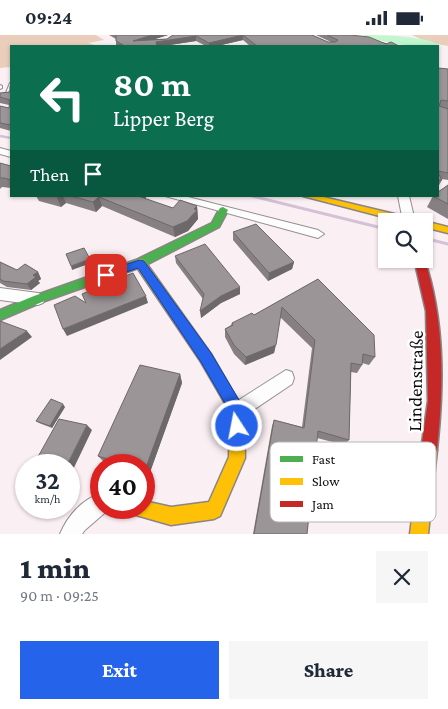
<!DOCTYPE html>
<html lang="en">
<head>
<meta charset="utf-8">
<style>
	body { margin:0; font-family:"Crimson Pro",serif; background:#f6f6f7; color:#1f2937; height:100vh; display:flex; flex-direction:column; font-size:19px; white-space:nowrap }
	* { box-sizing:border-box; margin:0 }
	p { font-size:16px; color:#747a83 }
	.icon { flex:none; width:28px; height:28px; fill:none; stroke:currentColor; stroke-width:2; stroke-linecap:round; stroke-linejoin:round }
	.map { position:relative; height:499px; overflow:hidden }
	.drawer { display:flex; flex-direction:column; background:#fff; flex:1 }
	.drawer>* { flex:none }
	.banner { position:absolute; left:10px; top:10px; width:429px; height:152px; border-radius:0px; box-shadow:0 1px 4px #0004; background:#0b6e4f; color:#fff; overflow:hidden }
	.controls { position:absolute; left:378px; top:178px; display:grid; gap:10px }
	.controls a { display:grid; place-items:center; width:55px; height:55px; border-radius:0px; background:#fff; box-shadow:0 1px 4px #0004; font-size:25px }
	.speed { position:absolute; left:15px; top:419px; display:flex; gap:10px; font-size:25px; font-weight:700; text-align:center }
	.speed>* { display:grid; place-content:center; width:65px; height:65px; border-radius:50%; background:#fff; box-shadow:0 1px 4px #0004; line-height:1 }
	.speed small { font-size:12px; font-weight:400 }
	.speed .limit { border:8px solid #d22; background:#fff; color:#111 }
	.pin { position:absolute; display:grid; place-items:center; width:42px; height:42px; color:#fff; margin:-21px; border-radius:10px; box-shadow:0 2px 8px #0006 }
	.me { position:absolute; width:55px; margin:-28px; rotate:349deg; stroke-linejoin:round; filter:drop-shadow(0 0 4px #0008) }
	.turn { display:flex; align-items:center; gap:18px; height:105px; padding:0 20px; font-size:22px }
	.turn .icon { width:65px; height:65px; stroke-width:2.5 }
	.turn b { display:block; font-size:35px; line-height:42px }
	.then { display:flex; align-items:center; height:48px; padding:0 20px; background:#0003; gap:10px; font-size:19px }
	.round { display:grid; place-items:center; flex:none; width:52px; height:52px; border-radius:0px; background:#f6f6f7 }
	.head { display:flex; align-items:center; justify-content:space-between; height:85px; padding:0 20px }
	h1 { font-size:30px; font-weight:800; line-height:38px }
	.cta { display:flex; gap:10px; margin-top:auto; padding:10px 20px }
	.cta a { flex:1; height:58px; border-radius:0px; background:#2563eb; color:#fff; font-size:20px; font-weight:800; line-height:58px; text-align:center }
	.cta a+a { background:#f6f6f7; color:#1f2937 }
	.status { display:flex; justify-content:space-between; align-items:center; height:35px; padding:0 25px; background:#fff; direction:ltr }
	.status svg { height:14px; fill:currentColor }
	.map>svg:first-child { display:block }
	.forest { fill:#ebcdbc }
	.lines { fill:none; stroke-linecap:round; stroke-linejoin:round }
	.river { fill:#c2f7ce; fill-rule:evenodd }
	.lane-casing { stroke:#938e90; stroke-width:2 }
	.street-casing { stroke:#938e90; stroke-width:2 }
	.fast-casing { stroke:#8a8586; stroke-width:3 }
	.slow-casing { stroke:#8a8586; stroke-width:3 }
	.jam-casing { stroke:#8a8586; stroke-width:3 }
	.lane { fill:#fefdfd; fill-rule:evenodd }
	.street { fill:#fefdfd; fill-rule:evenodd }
	.fast { fill:#4caf50; fill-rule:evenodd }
	.slow { fill:#ffc107; fill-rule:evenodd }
	.jam { fill:#c62828; fill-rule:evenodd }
	.rail-far1 { stroke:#d5c1d7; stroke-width:2.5 }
	.rail { stroke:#d5c1d7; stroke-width:3 }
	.wall { fill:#868083 }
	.shaded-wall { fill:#6d686a }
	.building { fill:#9c9598; stroke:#6d686a }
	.route { fill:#2563eb; stroke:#184099 }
	.labels { text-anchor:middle; stroke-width:5; stroke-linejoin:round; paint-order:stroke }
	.near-street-label { font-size:19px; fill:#0c0c0c; stroke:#fff }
	.key { fill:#fff; stroke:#b6b6b6; stroke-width:1 }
	.key-label { font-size:14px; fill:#0c0c0c }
</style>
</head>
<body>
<div class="status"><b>09:24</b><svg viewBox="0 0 49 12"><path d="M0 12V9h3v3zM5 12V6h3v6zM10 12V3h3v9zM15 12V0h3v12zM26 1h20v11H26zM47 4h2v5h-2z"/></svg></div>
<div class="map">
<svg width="448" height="499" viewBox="0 0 448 499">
	<rect width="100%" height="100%" fill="#faeff2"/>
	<!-- forest -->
	<path class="forest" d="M0 0H96L104 5 88 8 98 11H11V32L0 33Z
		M412 0H448V11L427 7Z"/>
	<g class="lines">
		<!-- river -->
		<path class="river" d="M363 0C377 0 431 1 440 11L438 14V11H412L369 4Z"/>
		<defs>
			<path id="lane" d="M10 48H11V52L7 60H5Z
				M0 50 2 51V53L0 54Z"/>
			<path id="street" d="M0 113 11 116V122L0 119Z
				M165 161H184L318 195 324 199 318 203Z
				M398 161H409L415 186H403Z
				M0 253 38 258 43 260 45 264 43 268 38 270 0 265Z
				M286 335 292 337 294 343 292 349 243 382 237 385 231 382 228 376 231 370Z
				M101 458V472H110L108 475 85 495 82 499H60C68 480 82 465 101 458Z"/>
			<path id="fast" d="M223 172 228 175 219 192 144 231 42 267 0 285V275L34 261 136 225 212 188 220 173Z"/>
			<path id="slow" d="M303 161H319L411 183 416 186H399Z
				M422 186H424L448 192V198L424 192Z
				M140 224 144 225 211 319 244 376 245 423 220 481 214 484 171 490 129 478 127 472H144V466L171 472 209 467 229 422 230 377 201 327 136 231 135 228Z
				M429 407 435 409 437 415 428 499H410L421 415 423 409Z"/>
			<path id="jam" d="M424 223C445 285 444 351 437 415L435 421 429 423 423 421 421 415 428 366 426 276 414 224Z"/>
		</defs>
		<!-- lane casing -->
		<use href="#lane" class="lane-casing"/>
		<!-- street casing -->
		<use href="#street" class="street-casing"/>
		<!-- fast casing -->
		<use href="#fast" class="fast-casing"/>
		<!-- slow casing -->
		<use href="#slow" class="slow-casing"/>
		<!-- jam casing -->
		<use href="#jam" class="jam-casing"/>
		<!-- lane -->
		<use href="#lane" class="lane"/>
		<!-- street -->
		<use href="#street" class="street"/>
		<!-- fast -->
		<use href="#fast" class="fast"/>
		<!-- slow -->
		<use href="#slow" class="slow"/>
		<!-- jam -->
		<use href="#jam" class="jam"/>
		<!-- rail-far1 -->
		<path class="rail-far1" d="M0 101 11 103"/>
		<!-- rail -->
		<path class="rail" d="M252 161 386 194
			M424 203 448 209"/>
	</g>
	<!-- wall -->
	<path class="wall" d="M109 0H168L154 4H167L173 0H312L328 7H331L316 0H350L399 11H250L243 5 217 11H206L196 6 163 11H116V4Z
		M438 33 448 34V145L442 144V145L438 152Z
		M11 50V96L0 93V71L9 73V70L0 68V58L10 57Z
		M0 128 11 131V153L2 152 0 154Z
		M448 150V184L427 172 433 161Z
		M36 161H146L145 164 173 173 197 171 198 184 188 196 175 202 102 171 96 177 66 168 61 172 39 166Z
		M233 197 294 227 292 234 268 246 233 205Z
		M175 221 240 259 221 268 201 283 203 264 176 228Z
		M0 227 17 235 38 237 41 244 38 246 40 248 31 255 7 252 0 248Z
		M318 244 375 322 369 330 362 328V330L357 338 351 337 349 405 344 410 317 403 307 499H253L272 391 274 385 302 392 312 313 280 282 274 318 245 330 234 319 225 302V294L231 290 232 288 254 280Z
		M180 339 182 348 149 440 144 439V430H113L104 427 98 421Z
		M65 372 52 393 39 388 36 386Z"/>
	<!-- shaded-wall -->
	<path class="shaded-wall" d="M152 0H168L134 11 133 6Z
		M243 0V5L217 11H209V8Z
		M196 1V6L163 11H156V7Z
		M59 161H63L66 168 61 172 57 163Z
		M137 161H146V163L139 170Z
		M99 162 102 171 96 177 93 167Z
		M197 171 198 184 188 196 175 202 173 192Z
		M90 224 91 228 72 235 71 231Z
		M294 227 292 234 268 246 269 238Z
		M38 237 41 244 38 246 40 248 31 255 27 249 33 240Z
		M240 252V259L221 268 201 283 200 276 221 261Z
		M146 261 148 268 67 301 63 294Z
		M27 296 32 302 0 325V314Z
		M276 310 274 318 245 330 246 322Z
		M180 339 182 348 149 440 145 435Z
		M63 369 65 372 52 393 50 391Z
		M87 390 92 395 70 441 69 440V430H67Z"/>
	<!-- building -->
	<path class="building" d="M116 0H152L133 6 167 4 173 0H312L328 7H336L338 5 327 0H350L369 2 386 9 391 7 399 11H257L243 0 209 8 196 1 156 7 157 11H116V10H123L116 6Z
		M438 33 448 34V66L441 65 439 71 448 74V138L438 136Z
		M11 50V90L0 88V71L9 73 10 65 0 62V58L10 57V51Z
		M0 128 11 131V145L4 143H0Z
		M438 138 442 145H438Z
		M448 150V169L433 161H438V157Z
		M71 161H138L173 173 180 165 197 171 194 174 197 175 187 186 173 192 99 162 93 167Z
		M256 189 294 227 269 238 233 197Z
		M205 209 240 252 221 261 200 276 204 259 175 221Z
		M84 213 90 224 71 231 66 219Z
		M0 227 17 235 25 229 38 237 33 240 36 242 27 249 3 246 0 244Z
		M133 238 146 261 63 294 54 270 75 261 86 268 82 259Z
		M318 244 374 300 375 322 363 319 362 330 351 328 349 405 318 396 307 499H254L274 385 304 393 315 305 282 272 276 310 246 322 234 310 225 294 233 290 232 288 252 278 254 280Z
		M0 286 27 296 0 314Z
		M140 330 180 339 145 435 144 434V430H128L98 421Z
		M51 364 63 369 50 391 36 386Z
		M59 384 87 390 67 430H39L34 429Z"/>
	<!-- route -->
	<path class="route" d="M140 225 144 226 211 318 242 370 245 391 243 397 237 399 232 397 230 377 201 327 138 233 106 244 100 240 102 237Z"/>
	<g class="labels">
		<!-- near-street labels -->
		<g class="near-street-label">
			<text transform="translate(415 346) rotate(-89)" y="7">Lindenstraße</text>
		</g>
	</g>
	<!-- legend -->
	<rect x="270" y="407" width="166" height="80" rx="8" class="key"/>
	<rect x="280" y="421" width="23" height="6" fill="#4caf50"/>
	<rect x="280" y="443" width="23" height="7" fill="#ffc107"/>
	<rect x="280" y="466" width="23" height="6" fill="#c62828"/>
	<g class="key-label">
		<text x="312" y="429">Fast</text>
		<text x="312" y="451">Slow</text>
		<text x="312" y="474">Jam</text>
	</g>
</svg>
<div class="controls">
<a><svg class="icon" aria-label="search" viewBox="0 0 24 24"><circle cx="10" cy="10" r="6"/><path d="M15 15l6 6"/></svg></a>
</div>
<div class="speed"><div>32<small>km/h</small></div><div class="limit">40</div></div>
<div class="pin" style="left:106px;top:240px;background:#d93025"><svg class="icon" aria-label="arrive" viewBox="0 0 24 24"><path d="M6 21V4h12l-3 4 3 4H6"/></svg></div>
<svg class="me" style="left:237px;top:391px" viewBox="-20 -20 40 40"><circle r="17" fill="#2563eb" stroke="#fff" stroke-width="3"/><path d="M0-11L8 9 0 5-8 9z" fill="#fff"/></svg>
<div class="banner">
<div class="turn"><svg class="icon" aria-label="left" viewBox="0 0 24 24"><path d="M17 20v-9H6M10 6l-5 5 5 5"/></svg><div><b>80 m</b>Lipper Berg</div></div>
<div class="then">Then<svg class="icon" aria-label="arrive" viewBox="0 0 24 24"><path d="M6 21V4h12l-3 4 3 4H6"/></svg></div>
</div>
</div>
<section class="drawer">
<div class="head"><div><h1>1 min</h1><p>90 m · 09:25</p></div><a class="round"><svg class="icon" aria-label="close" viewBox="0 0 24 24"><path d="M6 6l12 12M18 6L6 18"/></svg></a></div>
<div class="cta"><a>Exit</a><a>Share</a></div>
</section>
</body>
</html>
